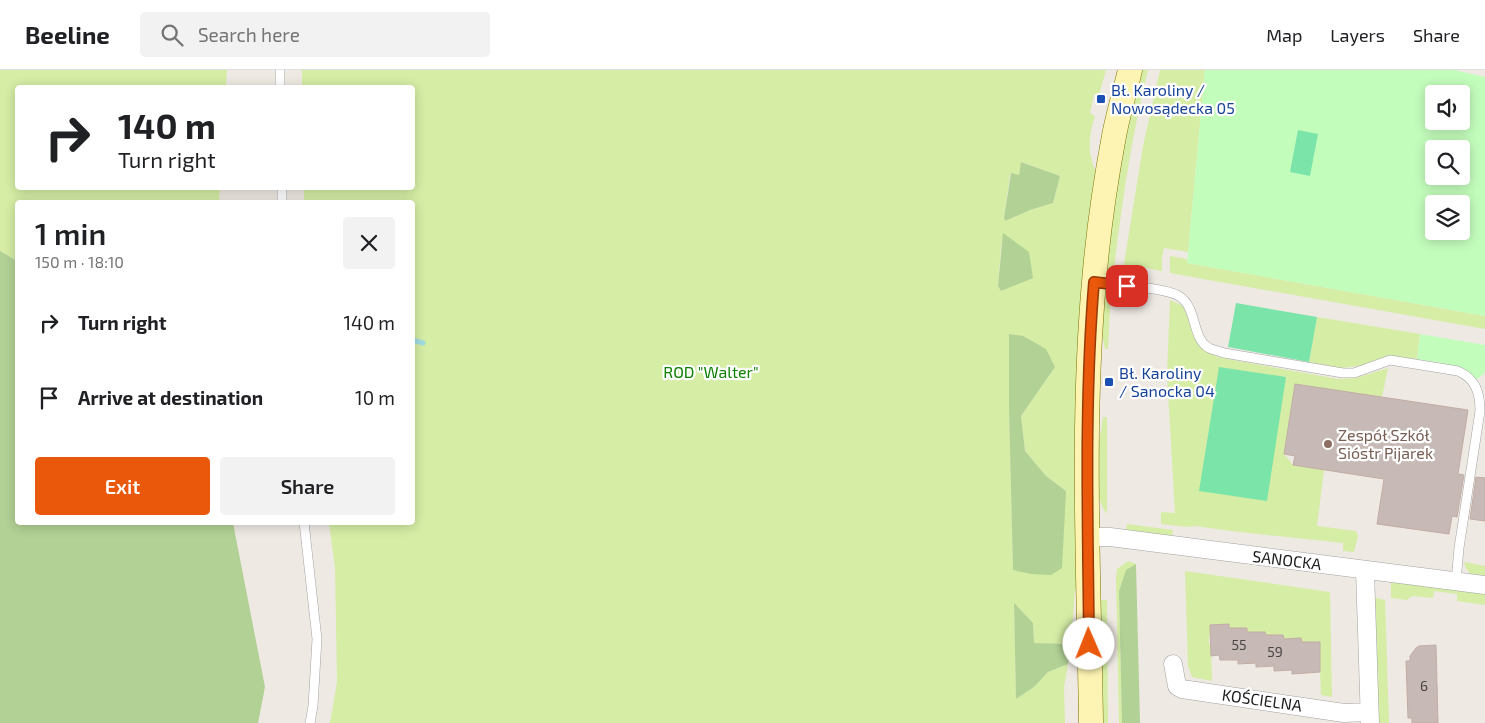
<!DOCTYPE html>
<html lang="en">
<head>
<meta charset="utf-8">
<style>
	body { margin:0; font-family:"Exo 2",sans-serif; background:#f2f2f2; color:#202124; height:100vh; display:flex; flex-direction:column; font-size:19px; white-space:nowrap }
	* { box-sizing:border-box; margin:0 }
	p { font-size:16px; color:#757577 }
	.icon { flex:none; width:28px; height:28px; fill:none; stroke:currentColor; stroke-width:2; stroke-linecap:round; stroke-linejoin:round }
	.map { position:relative; flex:1; overflow:hidden }
	.sheet { position:absolute; left:15px; top:130px; width:400px; height:325px; display:flex; flex-direction:column; background:#fff; border-radius:5px; box-shadow:0 2px 12px #0003 }
	.sheet>* { flex:none }
	.banner { position:absolute; left:15px; top:15px; width:400px; height:105px; border-radius:5px; box-shadow:0 2px 12px #0003; background:#fff; color:#202124; overflow:hidden }
	.controls { position:absolute; left:1425px; top:15px; display:grid; gap:10px }
	.controls a { display:grid; place-items:center; width:45px; height:45px; border-radius:5px; background:#fff; box-shadow:0 2px 12px #0003; font-size:25px }
	.pin { position:absolute; display:grid; place-items:center; width:42px; height:42px; color:#fff; margin:-21px; border-radius:10px; box-shadow:0 2px 8px #0006 }
	.me { position:absolute; width:55px; margin:-28px; rotate:359deg; stroke-linejoin:round; filter:drop-shadow(0 0 4px #0008) }
	.turn { display:flex; align-items:center; gap:18px; height:105px; padding:0 20px; font-size:22px }
	.turn .icon { width:65px; height:65px; stroke-width:2.5 }
	.turn b { display:block; font-size:35px; line-height:42px }
	.round { display:grid; place-items:center; flex:none; width:52px; height:52px; border-radius:5px; background:#f2f2f2 }
	.headline { display:flex; align-items:center; justify-content:space-between; height:85px; padding:0 20px }
	h1 { font-size:30px; font-weight:600; line-height:38px }
	.primary-button { display:flex; gap:10px; margin-top:auto; padding:10px 20px }
	.primary-button a { flex:1; height:58px; border-radius:5px; background:#ea580c; color:#fff; font-size:20px; font-weight:600; line-height:58px; text-align:center }
	.primary-button a+a { background:#f2f2f2; color:#202124 }
	ul { padding:0; list-style:none }
	li { display:flex; align-items:center; gap:15px; height:75px; padding:0 20px }
	li div { flex:1 }
	li b { display:block; font-size:19px }
	li em { font-style:normal }
	header { display:flex; align-items:center; gap:30px; box-sizing:border-box; height:70px; padding:0 25px; background:#fff; border-bottom:1px solid #e0e0e0 }
	header strong { font-size:24px }
	nav { display:flex; gap:28px; margin-inline-start:auto; font-size:18px }
	.search { width:350px; height:45px; background:#f2f2f2; display:flex; align-items:center; gap:12px; box-sizing:border-box; padding:0 18px; border-radius:5px; color:#757577; font-size:19px }
	.map>svg:first-child { display:block }
	.grass { fill:#d5eda5; fill-rule:evenodd }
	.forest { fill:#b1d195 }
	.park { fill:#c3fdbc; fill-rule:evenodd }
	.pitch { fill:#7be4a9 }
	.lines { fill:none; stroke-linecap:round; stroke-linejoin:round }
	.stream { stroke:#a0dde0; stroke-width:5 }
	.building { fill:#c7bab6; stroke:#c2aca4 }
	.lane-casing { stroke:#a2a2a2; stroke-width:10 }
	.street-casing { stroke:#a2a2a2; stroke-width:19 }
	.secondary-casing { stroke:#797100; stroke-width:25 }
	.lane { stroke:#fff; stroke-width:9 }
	.street { stroke:#fff; stroke-width:18 }
	.secondary { stroke:#fdf4b3; stroke-width:24 }
	.route-casing { stroke:#983908; stroke-width:12 }
	.route { stroke:#ea580c; stroke-width:9 }
	.transit-dot { fill:#1a4fb4; stroke:#fff; stroke-width:2 }
	.education-dot { fill:#8d6e63; stroke:#fff; stroke-width:2 }
	.labels { text-anchor:middle; stroke-width:4.5; stroke-linejoin:round; paint-order:stroke }
	.number-label { font-size:14px; fill:#484544 }
	.transit-label { font-size:16px; fill:#164399; stroke:#fff; text-anchor:start }
	.park-label { font-size:16px; fill:#108304; stroke:#fff }
	.education-label { font-size:16px; fill:#785e54; stroke:#fff; text-anchor:start }
	.street-label { font-size:16px; fill:#1e1e1e; stroke:#fff }
</style>
</head>
<body>
<header>
<strong>Beeline</strong>
<div class="search"><svg class="icon" aria-label="search" viewBox="0 0 24 24"><circle cx="10" cy="10" r="6"/><path d="M15 15l6 6"/></svg>Search here</div>
<nav><a>Map</a><a>Layers</a><a>Share</a></nav>
</header>
<div class="map">
<svg width="1485" height="653" viewBox="0 0 1485 653">
	<rect width="100%" height="100%" fill="#efe9e3"/>
	<!-- grass -->
	<path class="grass" d="M0 0H227L226 17 18 18V118H220L219 132H18L17 191 0 181Z
		M302 0H1106L1099 25 1094 24 1090 43 1095 46C1088 67 1087 84 1097 104L1080 517 1075 520 1071 574 1034 573 1033 553 1014 534 1016 629 1034 617 1048 602 1068 594 1064 617 1065 653H330L337 612 335 498 329 453 412 452V132H304V118H412V18L302 17ZM1022 92 1060 106 1053 133 1030 140 1005 151 1004 148 1010 104 1019 105ZM1004 163 1001 221 998 216 1001 177ZM1009 264 1055 297 1021 346 1025 381 1046 406 1066 421 1013 500 1009 338Z
		M1138 0H1148C1131 69 1121 138 1113 208L1109 206 1105 200 1114 124Z
		M1160 0H1205L1188 182 1164 178 1162 188V201L1130 195 1128 206H1122L1143 76Z
		M1170 186 1187 189V193L1485 246V259L1170 203Z
		M1111 219 1108 279H1105L1102 263 1104 225Z
		M1170 230 1183 236 1200 276 1217 287 1338 309 1356 308 1388 298 1382 327 1295 314 1284 384 1293 395 1324 400 1317 456 1356 461 1358 466 1354 482 1343 481V473L1231 461 1195 456 1187 457 1161 454V442L1175 443 1167 304Z
		M1317 247 1420 264 1417 289 1386 287 1359 296 1340 298 1309 292Z
		M1103 347H1107V444C1088 419 1099 376 1103 347Z
		M1127 454 1173 460 1172 467 1135 462 1126 459Z
		M1128 491 1136 494 1126 501 1119 521 1122 653H1119L1116 508 1117 499Z
		M1464 492 1485 496V507L1471 505 1466 498Z
		M1185 501 1330 522 1332 627 1321 625 1319 572H1302L1301 568 1284 569 1283 565H1266L1265 562H1247V558H1229V554L1210 555 1211 567H1209V574L1211 575 1212 611 1192 607 1188 596Z
		M1391 513H1398L1485 522V535L1457 531V524L1434 521 1433 528 1412 526 1407 530 1391 528Z
		M1375 528 1385 530 1389 653H1378Z
		M1098 530H1107L1108 653H1099Z"/>
	<!-- forest -->
	<path class="forest" d="M1021 92 1060 106 1053 133 1030 140 1005 151 1004 148 1011 103 1019 105Z
		M1003 163 1029 182 1033 208 1001 221 998 216Z
		M0 181 17 191 18 452 233 453 265 617 258 653H0Z
		M1009 264 1023 266 1046 279 1055 297 1021 346 1025 381 1046 406 1066 421 1062 498 1051 505 1031 504 1013 500 1009 338Z
		M1136 494 1140 653H1122L1119 521 1126 500Z
		M1014 533 1033 553 1034 573 1071 574 1068 594 1048 602 1034 617 1016 629Z"/>
	<!-- park -->
	<path class="park" d="M1205 0H1454L1485 7V246L1187 193ZM1434 24H1461V51H1434ZM1434 79H1461V106H1434ZM1434 134H1461V161H1434Z
		M1420 264 1485 275V303L1476 310C1462 293 1438 293 1417 289Z"/>
	<!-- pitch -->
	<path class="pitch" d="M1298 60 1318 64 1310 106 1290 102Z
		M1236 233 1317 247 1309 292 1228 277Z
		M1219 297 1286 307 1267 431 1199 421Z"/>
	<g class="lines">
		<!-- stream -->
		<path class="stream" d="M412 270 423 273"/>
	</g>
	<!-- building -->
	<path class="building" d="M1295 314 1468 340 1458 404 1464 405 1457 447 1452 446 1449 464 1377 454 1384 409 1293 395 1295 386 1284 384Z
		M1476 407 1485 408V451L1470 449Z
		M1229 554V558H1247V562H1265L1266 565H1283L1284 569 1301 568 1302 572H1320V602L1292 604V600L1274 601V596L1256 597V593L1238 594V590H1220L1219 585 1211 586 1210 555Z
		M1436 575 1438 653H1412V648H1408L1406 591H1410V586L1416 578 1419 576Z"/>
	<g class="lines">
		<defs>
			<path id="lane" d="M280 0V18
				M282 118V132
				M1096 212C1113 214 1167 218 1179 226 1198 238 1191 268 1209 278 1213 280 1219 281 1224 283L1343 303H1354L1390 290 1458 301C1476 309 1480 323 1480 341L1459 478 1456 511
				M304 452 317 569 313 636 310 653"/>
			<path id="street" d="M1088 467H1110L1485 515
				M1365 500 1370 653
				M1173 594 1177 616 1182 619 1344 643 1369 642"/>
			<path id="secondary" d="M1091 653C1089 506 1081 358 1094 212 1098 163 1105 114 1114 66 1118 44 1125 22 1130 0"/>
		</defs>
		<!-- lane casing -->
		<use href="#lane" class="lane-casing"/>
		<!-- street casing -->
		<use href="#street" class="street-casing"/>
		<!-- secondary casing -->
		<use href="#secondary" class="secondary-casing"/>
		<!-- lane -->
		<use href="#lane" class="lane"/>
		<!-- street -->
		<use href="#street" class="street"/>
		<!-- secondary -->
		<use href="#secondary" class="secondary"/>
	</g>
	<g class="lines">
		<defs>
			<path id="route" d="M1089 574C1088 454 1084 332 1094 212L1127 216"/>
		</defs>
		<!-- route casing -->
		<use href="#route" class="route-casing"/>
		<!-- route -->
		<use href="#route" class="route"/>
	</g>
	<!-- markers -->
	<g class="transit-dot">
		<rect x="1096" y="24" width="10" height="10" rx="2.5"/>
		<rect x="1104" y="307" width="10" height="10" rx="2.5"/>
	</g>
	<circle class="education-dot" cx="1328" cy="374" r="5"/>
	<g class="labels">
		<!-- number labels -->
		<g class="number-label">
			<text x="1239" y="580">55</text>
			<text x="1275" y="587">59</text>
			<text x="1424" y="621">6</text>
		</g>
		<!-- transit labels -->
		<g class="transit-label">
			<text x="1111" y="26">Bł. Karoliny /<tspan x="1111" dy="18">Nowosądecka 05</tspan></text>
			<text x="1119" y="309">Bł. Karoliny<tspan x="1119" dy="18">/ Sanocka 04</tspan></text>
		</g>
		<!-- park labels -->
		<g class="park-label">
			<text x="711" y="308">ROD "Walter"</text>
		</g>
		<!-- education labels -->
		<g class="education-label">
			<text x="1338" y="371">Zespół Szkół<tspan x="1338" dy="18">Sióstr Pijarek</tspan></text>
		</g>
		<!-- street labels -->
		<g class="street-label">
			<text transform="translate(1287 490) rotate(7)" y="6">SANOCKA</text>
			<text transform="translate(1262 630) rotate(8)" y="6">KOŚCIELNA</text>
		</g>
	</g>
</svg>
<div class="controls">
<a><svg class="icon" aria-label="sound" viewBox="0 0 24 24"><path d="M4 9h4l5-4v14l-5-4H4zM17 9q2 3 0 6"/></svg></a>
<a><svg class="icon" aria-label="search" viewBox="0 0 24 24"><circle cx="10" cy="10" r="6"/><path d="M15 15l6 6"/></svg></a>
<a><svg class="icon" aria-label="layers" viewBox="0 0 24 24"><path d="M12 4l9 5-9 5-9-5zM3 14l9 5 9-5"/></svg></a>
</div>
<div class="pin" style="left:1127px;top:216px;background:#d93025"><svg class="icon" aria-label="arrive" viewBox="0 0 24 24"><path d="M6 21V4h12l-3 4 3 4H6"/></svg></div>
<svg class="me" style="left:1089px;top:574px" viewBox="-20 -20 40 40"><circle r="19" fill="#fff"/><path d="M0-13L10 11 0 6-10 11z" fill="#ea580c"/></svg>
<div class="banner">
<div class="turn"><svg class="icon" aria-label="right" viewBox="0 0 24 24"><path d="M7 20v-9h11M14 6l5 5-5 5"/></svg><div><b>140 m</b>Turn right</div></div>
</div>
<section class="sheet">
<div class="headline"><div><h1>1 min</h1><p>150 m · 18:10</p></div><a class="round"><svg class="icon" aria-label="close" viewBox="0 0 24 24"><path d="M6 6l12 12M18 6L6 18"/></svg></a></div>
<ul>
<li><svg class="icon" aria-label="right" viewBox="0 0 24 24"><path d="M7 20v-9h11M14 6l5 5-5 5"/></svg><div><b>Turn right</b></div><em>140 m</em></li>
<li><svg class="icon" aria-label="arrive" viewBox="0 0 24 24"><path d="M6 21V4h12l-3 4 3 4H6"/></svg><div><b>Arrive at destination</b></div><em>10 m</em></li>
</ul>
<div class="primary-button"><a>Exit</a><a>Share</a></div>
</section>
</div>
</body>
</html>
